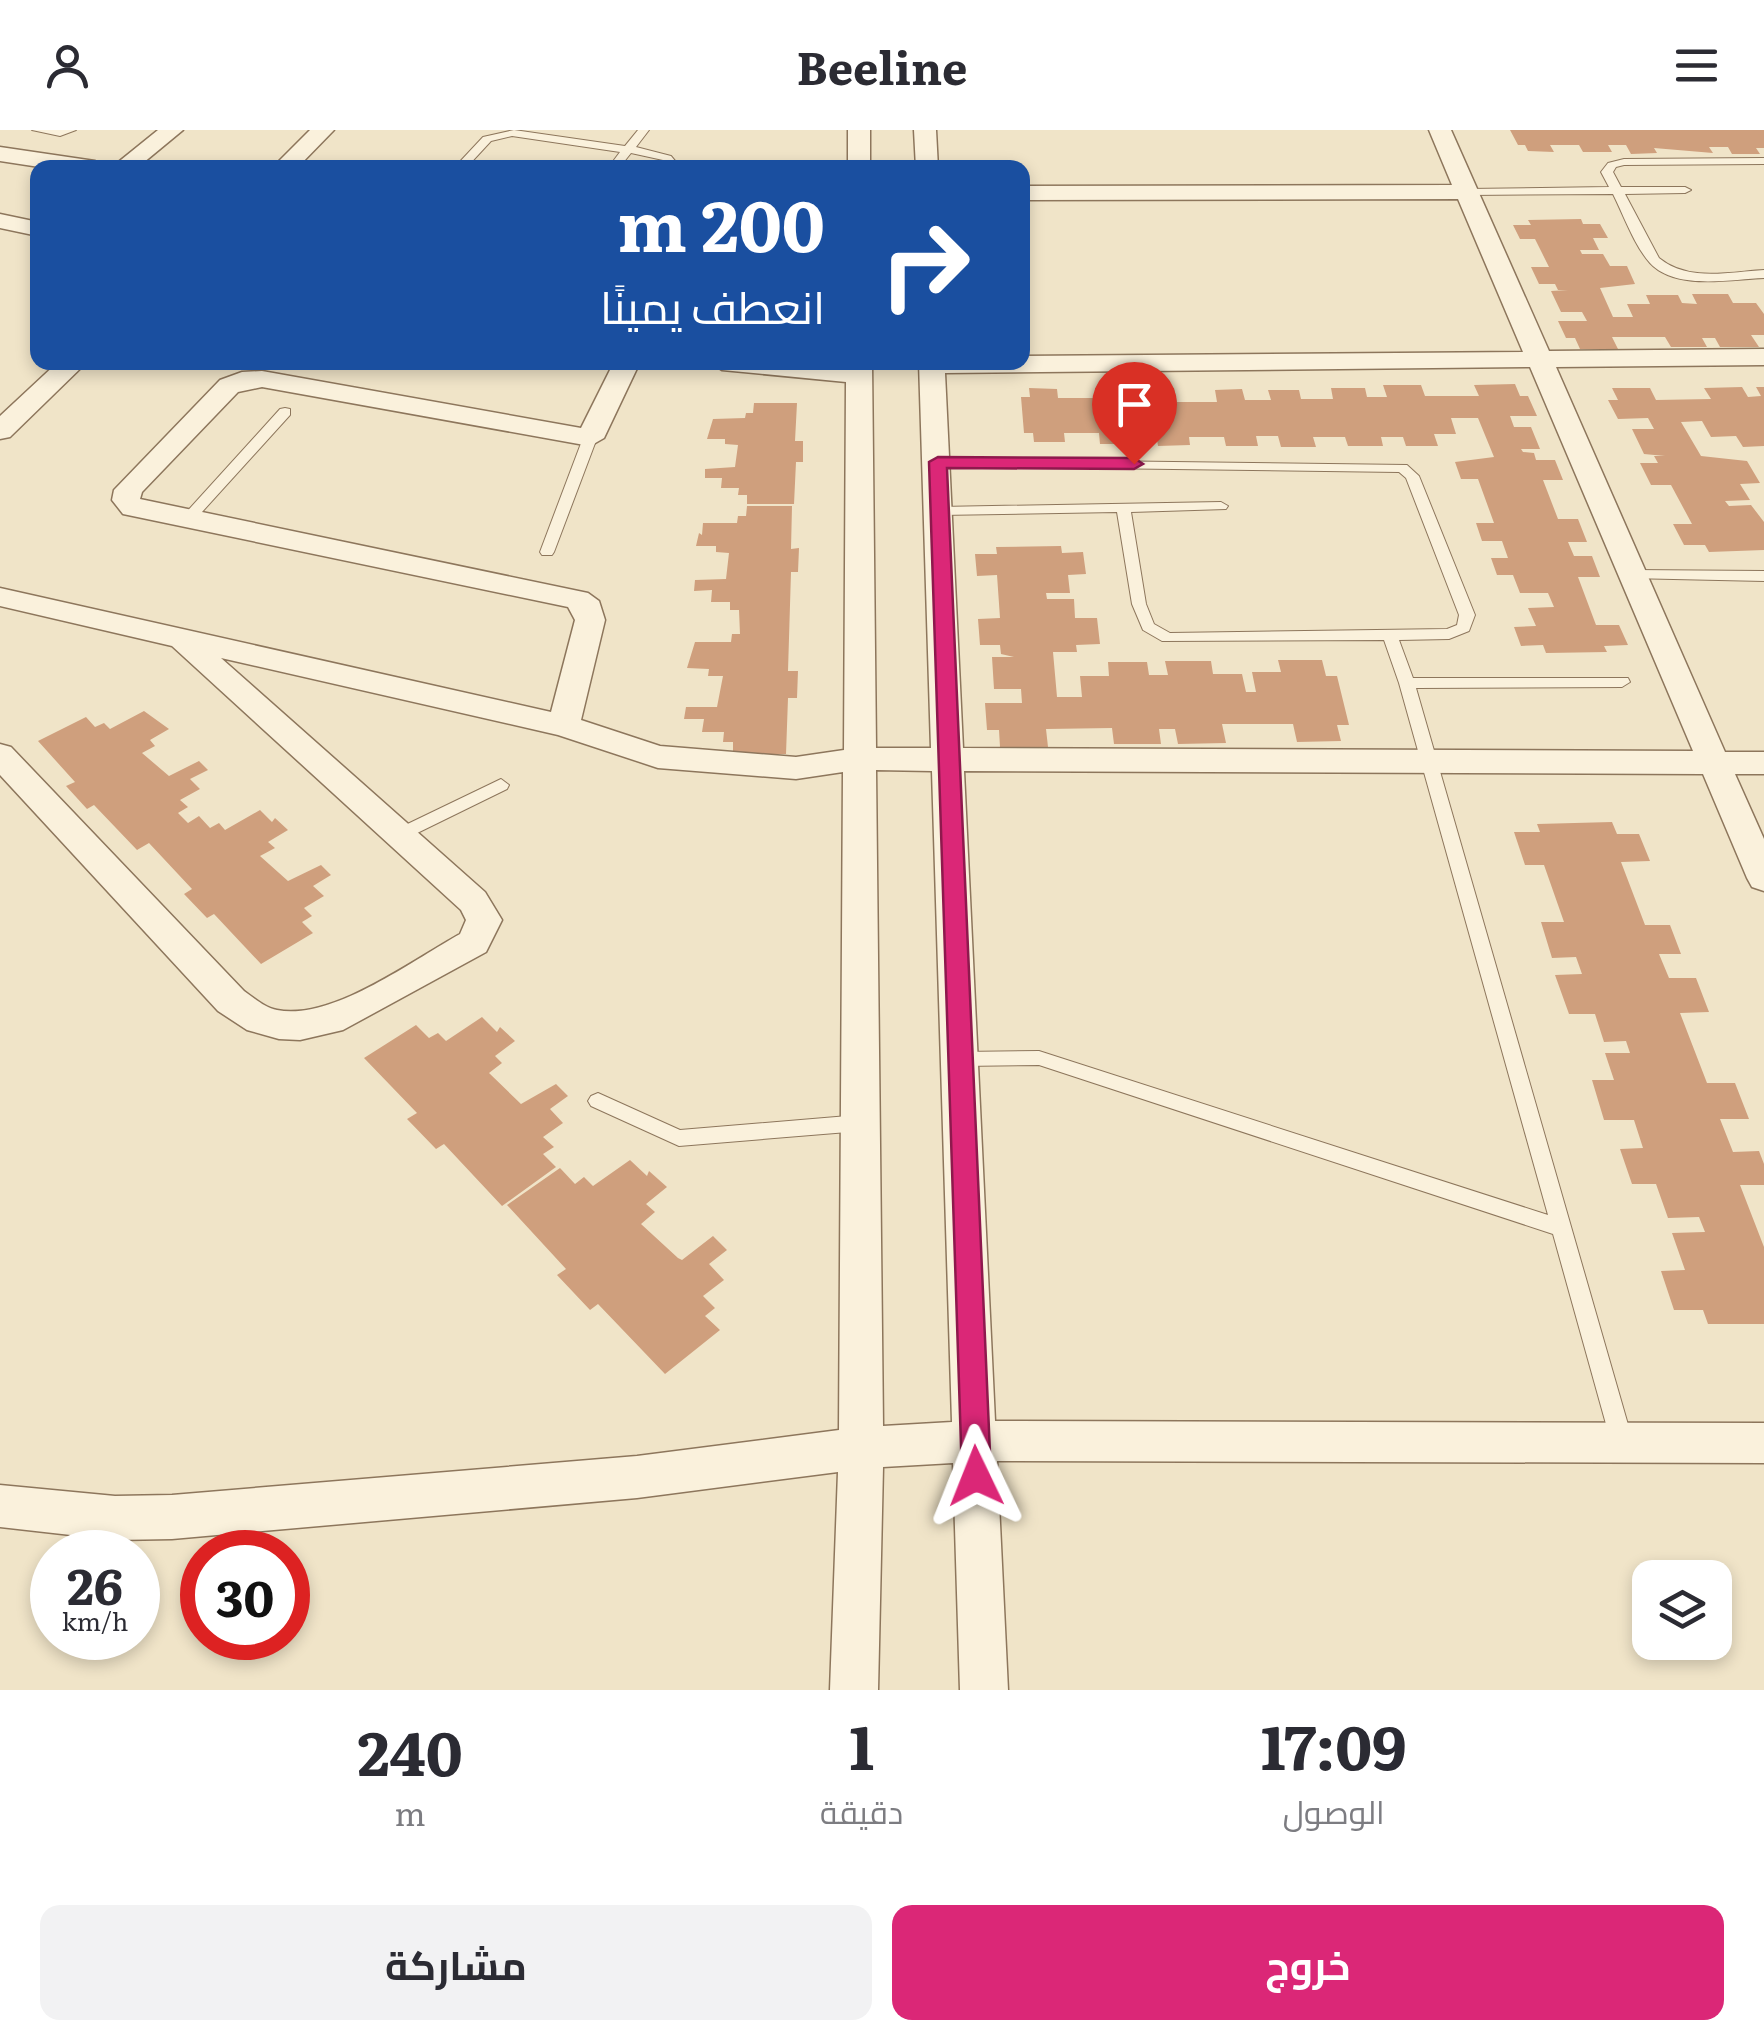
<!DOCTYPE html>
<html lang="ar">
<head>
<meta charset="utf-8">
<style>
	body { margin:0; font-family:Literata,Cairo,serif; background:#f2f2f3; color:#2b2b33; direction:rtl; height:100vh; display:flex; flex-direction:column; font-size:38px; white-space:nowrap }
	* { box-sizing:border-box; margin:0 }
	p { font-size:32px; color:#7c7c81 }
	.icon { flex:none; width:55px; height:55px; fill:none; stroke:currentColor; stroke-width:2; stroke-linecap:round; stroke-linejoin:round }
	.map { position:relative; height:1560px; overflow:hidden; direction:ltr }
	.panel { display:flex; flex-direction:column; background:#fff; flex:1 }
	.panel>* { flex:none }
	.hud { position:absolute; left:30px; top:30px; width:1000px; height:210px; border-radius:20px; box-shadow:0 5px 15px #0003; direction:rtl; background:#1a4fa0; color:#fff; overflow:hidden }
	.fabs { position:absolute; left:1632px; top:1430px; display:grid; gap:20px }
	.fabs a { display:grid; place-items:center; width:100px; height:100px; border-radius:20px; background:#fff; box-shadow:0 5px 15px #0003; font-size:50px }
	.speed { position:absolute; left:30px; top:1400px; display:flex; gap:20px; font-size:50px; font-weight:700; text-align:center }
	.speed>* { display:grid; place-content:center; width:130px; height:130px; border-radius:50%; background:#fff; box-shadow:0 5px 15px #0003; line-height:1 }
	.speed small { font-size:25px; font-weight:400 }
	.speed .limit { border:15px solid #d22; background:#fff; color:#111 }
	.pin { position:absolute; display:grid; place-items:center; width:85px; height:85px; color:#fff; margin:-102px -42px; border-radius:50% 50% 50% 0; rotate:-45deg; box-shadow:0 0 10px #0007 }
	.pin .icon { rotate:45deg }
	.me { position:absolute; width:110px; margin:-55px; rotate:358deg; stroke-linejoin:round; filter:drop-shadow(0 0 8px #0008) }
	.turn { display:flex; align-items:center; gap:35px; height:210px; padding:0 40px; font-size:45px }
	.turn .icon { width:130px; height:130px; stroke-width:2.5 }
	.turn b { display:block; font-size:70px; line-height:85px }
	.eta { display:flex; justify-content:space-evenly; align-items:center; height:170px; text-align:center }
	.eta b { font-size:60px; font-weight:700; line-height:70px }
	.button { display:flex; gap:20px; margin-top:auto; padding:20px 40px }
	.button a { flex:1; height:115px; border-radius:20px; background:#db2777; color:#fff; font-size:40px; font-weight:700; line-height:115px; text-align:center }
	.button a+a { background:#f2f2f3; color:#2b2b33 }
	header { display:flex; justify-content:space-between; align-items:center; height:130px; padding:0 40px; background:#fff; font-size:45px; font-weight:700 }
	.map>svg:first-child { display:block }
	.building { fill:#cf9f7d }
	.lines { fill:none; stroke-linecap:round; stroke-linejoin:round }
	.service-casing { stroke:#8d765c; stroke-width:2 }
	.minor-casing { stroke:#8d765c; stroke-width:3 }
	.service { fill:#faf1dc; fill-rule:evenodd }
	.minor { fill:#faf1dc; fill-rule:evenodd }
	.route { fill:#db2777; stroke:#8e194d; stroke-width:2.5 }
</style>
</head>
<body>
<header><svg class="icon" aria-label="menu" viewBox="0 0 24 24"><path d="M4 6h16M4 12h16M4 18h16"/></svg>Beeline<svg class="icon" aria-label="person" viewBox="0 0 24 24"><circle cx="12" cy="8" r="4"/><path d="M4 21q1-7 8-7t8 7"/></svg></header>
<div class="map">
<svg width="1764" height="1560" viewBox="0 0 1764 1560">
	<rect width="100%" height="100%" fill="#f0e4c8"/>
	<!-- building -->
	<path class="building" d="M1510 0H1764V18H1756L1760 24H1732L1728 17H1709L1713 23 1654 18 1657 23 1631 24 1626 15H1608L1612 22H1583L1579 15H1550L1554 22 1528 21 1525 15H1518Z
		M1581 89 1583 94H1600L1608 108H1593L1599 120H1580L1582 124H1603L1610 136H1627L1635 154 1600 158 1613 187H1633L1627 174H1650L1646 165H1678L1682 173 1697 174 1692 164H1728L1733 173H1756L1764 184V205H1751L1759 217H1720L1715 208H1702L1707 217H1671L1665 207H1612L1618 219H1580L1575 208H1566L1558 191H1587L1582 182H1561L1551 161 1568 160H1558L1555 154H1539L1531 137H1549L1535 109H1520L1513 95H1531L1528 90Z
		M1515 254 1520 266H1528L1537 286H1510L1514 297H1531L1540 319H1521L1523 322 1534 323 1536 330H1555L1563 350H1543L1558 389H1578L1587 412H1568L1574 426H1592L1600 447H1578L1596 495H1619L1628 515 1604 516 1607 522 1546 523 1543 515 1521 516 1514 497 1536 496 1528 478 1554 477 1548 463H1520L1513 445H1497L1491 428H1508L1502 411H1482L1476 393H1494L1478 349H1461L1455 332 1494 327 1478 288H1451L1456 304H1434L1438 316H1406L1403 307H1381L1383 316H1348L1345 307H1313L1316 317H1281L1278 306H1256L1258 316H1226L1224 307H1189L1190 315 1158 316 1156 303H1134L1136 314H1100L1099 303H1064L1065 312H1034L1033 303H1024L1021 267H1030L1029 258 1057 259 1058 268H1097L1095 258H1120L1121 267H1150L1149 258H1174L1177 272H1217L1215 260 1242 259 1245 270H1271L1268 260H1299L1301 269H1333L1331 258H1365L1367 267H1387L1383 255H1421L1425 266H1479L1474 255Z
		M1742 257 1748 267 1761 266 1756 257H1764V316L1743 317 1736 306 1711 307 1702 291 1681 292 1701 326 1747 331 1760 353 1740 354 1750 370 1725 371 1729 376 1751 375 1764 392V420L1709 422 1705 415H1684L1673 394H1692L1671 355H1651L1640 333H1658L1654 326H1665L1644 324 1632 299H1654L1648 288 1618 289 1608 270H1618L1612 258H1650L1656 270 1711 269 1704 258Z
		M754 273H797L795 311H803V332H796L794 374H747V365H738L739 358H721L722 348H705V339L735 337 738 315 725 314V309H707L713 289 745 288 746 283H753Z
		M747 376H792L791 419 799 418 798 442H791L788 541H798L797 568H788L786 624H733V612H723L724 602H702L704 589H684L686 577H717L723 546H708L709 539 687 538 695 512H731L732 504H740L739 480H730V472H711L712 460 694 461 695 450 726 449 729 423 716 422V416H696L699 403 702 405 703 393H737L738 386H746Z
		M1061 416 1062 423 1083 422 1086 444 1068 445 1070 463H1046L1047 469H1074L1075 488H1097L1100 514 1076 515 1077 522H1053L1057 567H1082L1080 546H1109L1108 532H1147L1149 545H1168L1165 531H1211L1213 544H1242L1246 562H1256L1252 542H1281L1278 530H1322L1326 546H1337L1349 595H1337L1341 611 1297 612 1293 594H1222L1226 613 1178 614 1175 599H1159L1161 614H1114L1112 598 1046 599 1048 617H1000L999 600H987L985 573H1022L1021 559H994L992 527H1014L1001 524 1000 515H980L978 489 1000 488 997 445 977 446 975 424H997L996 417Z
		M144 581 169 599 150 610 155 616 142 623 169 646 199 631 208 640 190 649 200 659 180 670 188 677 178 683 188 693 199 686 210 698 219 693 225 700 260 680 272 692 275 688 288 700 268 712 275 718 260 726 288 751 321 735 331 745 313 756 324 766 304 778 312 786 302 792 313 803 261 834 214 784 207 788 184 764 192 759 149 713 137 720 94 675 87 679 66 656 75 652 38 611 86 587 95 597 104 593 110 599Z
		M1612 692 1617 704H1639L1650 731 1621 732 1645 795H1670L1681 824H1659L1669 848H1696L1709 882 1680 883 1707 953H1735L1749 989H1720L1733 1022 1759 1021 1764 1034V1055H1740L1764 1117V1194H1708L1703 1180H1674L1661 1141 1685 1140 1672 1103 1705 1102 1699 1087 1668 1088 1656 1054H1632L1620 1019 1643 1018 1634 990H1604L1592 950H1614L1605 923H1630L1626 911 1604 912 1595 884H1569L1555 845 1582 844 1576 827 1552 828 1541 792H1564L1544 735H1525L1514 702H1540L1537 694Z
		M482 887 497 902 500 897 515 911 495 926 502 933 489 943 521 974 556 954 568 966 550 979 563 993 543 1007 554 1017 543 1024 556 1037 502 1076 444 1014 436 1019 407 989 417 983 364 928 416 895 429 908 438 903 446 911Z
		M630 1030 647 1046 649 1041 667 1057 646 1074 655 1082 641 1094 678 1128 682 1130 713 1106 727 1120 709 1134 724 1150 703 1166 715 1178 705 1186 720 1200 665 1244 598 1174 590 1180 557 1145 566 1139 507 1075 560 1038 575 1054 584 1047 593 1056Z"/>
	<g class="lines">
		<defs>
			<path id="service" d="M32 0H76L60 6Z
				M514 0 625 16 638 0H649L636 17 671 26 681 38H669L663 30 631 23 619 38H608L620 22 512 6 491 11 466 38H454L483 7Z
				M1764 28V34L1624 35 1616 37 1613 42 1621 57H1685L1691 60 1685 63 1625 64 1659 128C1688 152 1729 142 1764 140V148C1731 149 1676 161 1650 133 1634 115 1624 86 1613 64L1468 65 1462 62 1468 59 1609 57 1601 42 1608 33 1624 29Z
				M285 278 290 279V285L192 393H182V387L280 279Z
				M590 304 597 308 554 422 552 425H542L540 422 583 308Z
				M938 329 1407 335 1419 346 1475 485 1469 501 1449 509 1399 510 1413 548H1628L1630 552 1622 557 1416 558 1633 1312 1630 1319 1622 1322 1614 1319 1611 1312 1553 1104 1039 935 961 936 954 934 952 929 954 924 961 922 1039 921 1548 1085 1399 553 1384 510 1162 511 1143 500 1132 474 1117 382 940 385 933 381 940 377 1221 372 1228 376 1226 379 1131 382 1146 474 1154 494 1170 503 1447 499 1457 495 1459 485 1406 348 1399 342 933 336V330Z
				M1633 440 1764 441V451L1628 448 1626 445Z
				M501 649 509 655 507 659 405 709H393L391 705 393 701Z
				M598 963 680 1000 860 985 867 987 870 993 867 999 860 1001 679 1016 591 976 588 971 591 966Z"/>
			<path id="minor" d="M158 0H183L137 38H111Z
				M310 0H334L297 38H272Z
				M848 0H870V38H848Z
				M914 0H936L938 38H916Z
				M1429 0H1451L1549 221 1764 219V235L1556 237 1725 622H1764V644H1735L1764 709V761L1752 757 1747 748 1703 644 964 641 995 1291 1764 1293V1333L997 1331 1008 1560H960L953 1333 883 1337 878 1560H830L838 1342 637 1368 172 1409 115 1410 0 1397V1355L115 1366 172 1365 637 1326 839 1300 843 642 796 649 658 638 558 605 221 528 485 762 502 790 486 822 343 900 300 910 279 909 247 900 218 881 0 645V614L11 617 244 861C254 868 265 878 277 880 332 891 413 830 460 804L466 790 461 780 172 516 0 476V458L551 582 575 490 568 477 123 384 112 370 114 360 220 250 242 242 262 241 581 298 614 232H640L604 308 590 316 262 257 238 262 142 362 140 369 588 463 599 471 605 490 581 590 660 616 796 627 844 620 846 252 722 240 709 232 846 237V232H872L876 618H931L919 232H1022V226L1523 222 1458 69 1022 70V56L1452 55ZM1530 237 1693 621 963 618 945 243ZM876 640 932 641 952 1292 883 1296Z
				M0 17 95 31 106 38H46L0 31Z
				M0 84 38 92V106L0 98Z
				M58 232H87L10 307 0 309V286Z"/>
		</defs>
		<!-- service casing -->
		<use href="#service" class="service-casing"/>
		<!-- minor casing -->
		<use href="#minor" class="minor-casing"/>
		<!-- service -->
		<use href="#service" class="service"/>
		<!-- minor -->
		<use href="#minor" class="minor"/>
	</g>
	<!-- route -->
	<path class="route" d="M938 327 1134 328 1143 334 1134 339 947 338 991 1346 987 1356 976 1360 966 1356 962 1346 929 332Z"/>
</svg>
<div class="fabs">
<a><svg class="icon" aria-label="layers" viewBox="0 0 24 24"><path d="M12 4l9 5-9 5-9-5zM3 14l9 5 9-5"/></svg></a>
</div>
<div class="speed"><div>26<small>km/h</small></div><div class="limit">30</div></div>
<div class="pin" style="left:1134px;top:334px;background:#d93025"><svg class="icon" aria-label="arrive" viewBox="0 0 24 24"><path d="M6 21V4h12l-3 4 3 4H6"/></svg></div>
<svg class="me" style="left:976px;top:1346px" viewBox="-20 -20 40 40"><path d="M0-17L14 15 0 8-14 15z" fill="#db2777" stroke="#fff" stroke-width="4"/></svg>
<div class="hud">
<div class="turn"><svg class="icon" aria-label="right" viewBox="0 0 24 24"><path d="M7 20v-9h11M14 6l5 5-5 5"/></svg><div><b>200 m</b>انعطف يمينًا</div></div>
</div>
</div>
<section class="panel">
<div class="eta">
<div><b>17:09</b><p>الوصول</p></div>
<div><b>1</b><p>دقيقة</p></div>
<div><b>240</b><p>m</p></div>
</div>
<div class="button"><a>خروج</a><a>مشاركة</a></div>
</section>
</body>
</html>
